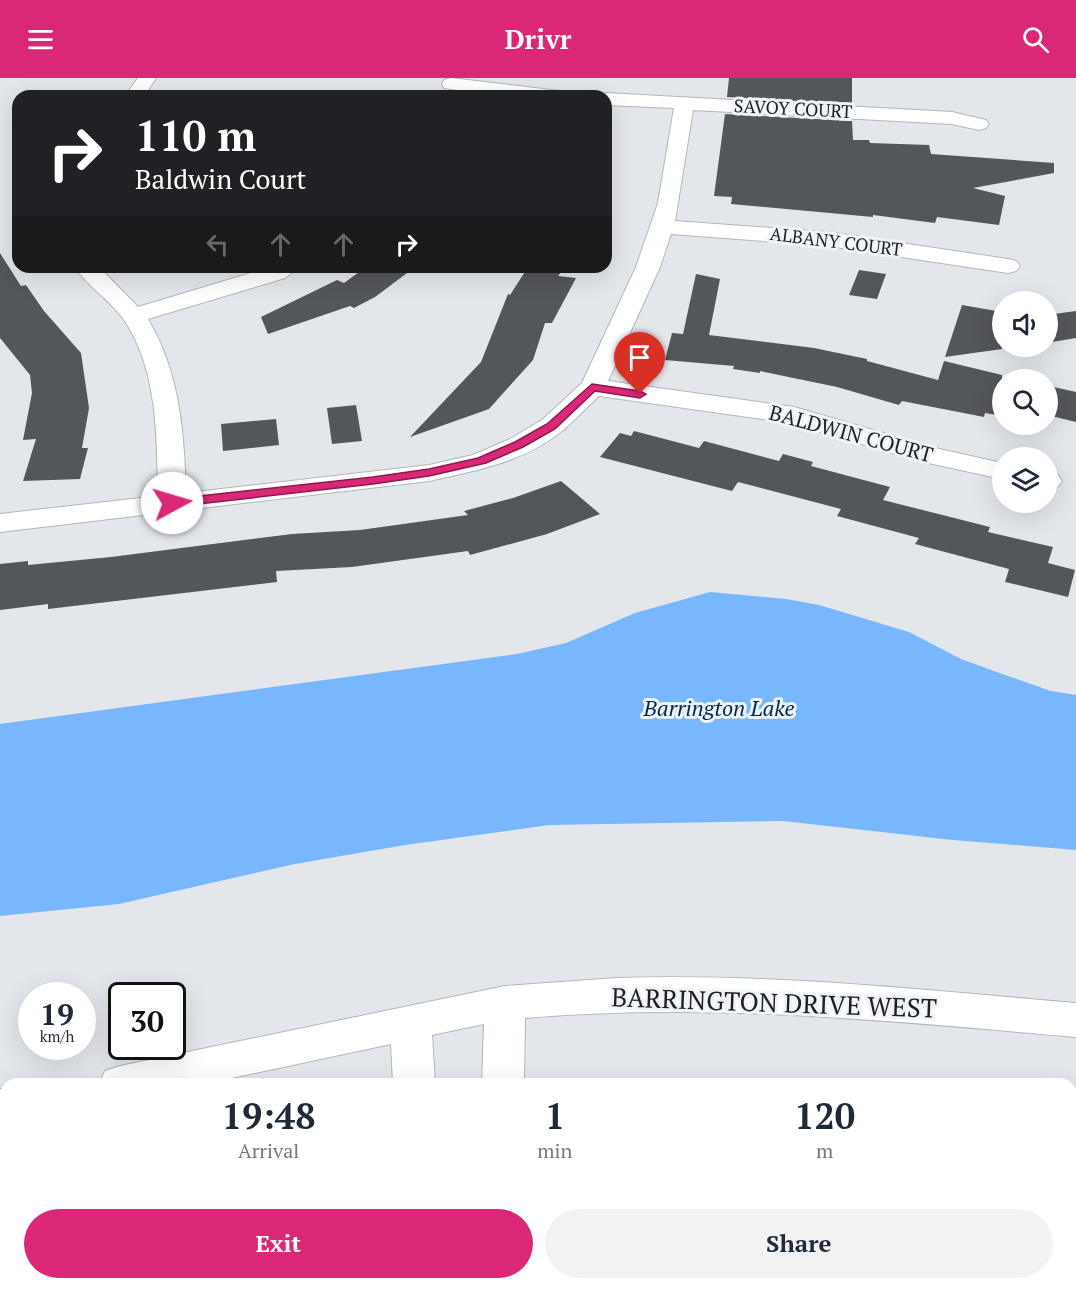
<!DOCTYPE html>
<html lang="en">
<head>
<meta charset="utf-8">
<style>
	body { margin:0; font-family:"PT Serif",serif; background:#f2f2f3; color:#1f2937; height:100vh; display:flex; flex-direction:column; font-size:22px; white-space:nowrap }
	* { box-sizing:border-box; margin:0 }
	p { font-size:20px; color:#747a83 }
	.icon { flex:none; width:33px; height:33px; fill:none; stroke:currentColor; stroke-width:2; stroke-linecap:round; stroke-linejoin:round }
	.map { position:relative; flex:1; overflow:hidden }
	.sheet { position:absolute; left:0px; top:1000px; width:1077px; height:212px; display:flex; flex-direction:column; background:#fff; border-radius:18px 18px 0 0; box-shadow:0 6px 24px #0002 }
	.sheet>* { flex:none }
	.guide { position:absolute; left:12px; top:12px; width:600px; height:183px; border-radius:18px; box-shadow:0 6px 24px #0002; background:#202124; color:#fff; overflow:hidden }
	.tools { position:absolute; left:992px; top:213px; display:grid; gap:12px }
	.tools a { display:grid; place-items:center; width:66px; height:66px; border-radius:50%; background:#fff; box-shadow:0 6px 24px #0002; font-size:30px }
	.speed { position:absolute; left:18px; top:904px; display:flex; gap:12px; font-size:30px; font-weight:700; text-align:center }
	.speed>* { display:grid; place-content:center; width:78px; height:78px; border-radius:50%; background:#fff; box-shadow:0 6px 24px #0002; line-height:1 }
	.speed small { font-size:15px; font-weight:400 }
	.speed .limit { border:3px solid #111; border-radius:9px; background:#fff; color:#111 }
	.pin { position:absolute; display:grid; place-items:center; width:51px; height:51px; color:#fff; margin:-62px -26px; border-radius:50% 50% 50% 0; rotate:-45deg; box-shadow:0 0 6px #0007 }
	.pin .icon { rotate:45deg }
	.me { position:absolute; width:66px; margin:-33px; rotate:84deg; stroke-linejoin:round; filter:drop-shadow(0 0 4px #0008) }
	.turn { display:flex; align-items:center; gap:21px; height:126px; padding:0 24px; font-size:27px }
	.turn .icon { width:78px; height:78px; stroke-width:2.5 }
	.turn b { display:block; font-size:42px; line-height:51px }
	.lanes { display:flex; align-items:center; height:57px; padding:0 24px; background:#0003; justify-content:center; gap:30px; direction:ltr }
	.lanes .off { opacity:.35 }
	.eta { display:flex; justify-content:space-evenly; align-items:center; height:102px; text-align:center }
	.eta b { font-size:36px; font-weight:700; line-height:42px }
	.button { display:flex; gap:12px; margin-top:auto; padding:12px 24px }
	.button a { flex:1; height:69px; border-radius:36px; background:#db2777; color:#fff; font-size:24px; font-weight:700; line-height:69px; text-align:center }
	.button a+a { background:#f2f2f3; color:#1f2937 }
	header { display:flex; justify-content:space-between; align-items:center; height:78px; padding:0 24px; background:#db2777; color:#fff; font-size:27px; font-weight:700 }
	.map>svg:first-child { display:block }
	.water { fill:#78b6fd }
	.building { fill:#53565a }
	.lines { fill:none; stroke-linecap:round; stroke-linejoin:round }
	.minor-casing { stroke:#b2b6ba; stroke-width:2 }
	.minor { fill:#fff; fill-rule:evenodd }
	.route { fill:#db2777; stroke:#8e194d; stroke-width:1.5 }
	.labels { text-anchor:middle; stroke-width:6; stroke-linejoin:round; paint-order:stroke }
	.far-street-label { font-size:18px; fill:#1f2022; stroke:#f0f4f8 }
	.street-label { font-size:21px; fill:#1f2022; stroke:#f0f4f8 }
	.water-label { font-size:22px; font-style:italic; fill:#002a54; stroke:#f0f4f8 }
	.near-street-label { font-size:26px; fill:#1f2022; stroke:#f0f4f8 }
</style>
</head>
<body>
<header><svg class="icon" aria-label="menu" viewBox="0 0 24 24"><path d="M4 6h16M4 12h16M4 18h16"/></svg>Drivr<svg class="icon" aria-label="search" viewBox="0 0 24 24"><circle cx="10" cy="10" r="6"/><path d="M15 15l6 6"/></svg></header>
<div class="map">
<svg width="1076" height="1211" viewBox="0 0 1076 1211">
	<rect width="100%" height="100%" fill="#e3e6ea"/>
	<!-- water -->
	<path class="water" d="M710 514 786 521 819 527 909 554 961 581 1005 597 1051 613 1076 617V772L953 762 783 743 549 747 405 767 295 786 119 826 0 838V646L517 576 566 565 635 535Z"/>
	<!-- building -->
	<path class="building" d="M729 0H852V26L727 19Z
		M725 36 852 43 853 62H869L870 65 929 67 931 76 1054 85V95L973 110 1005 118 999 147 937 139 935 145 873 137V139L731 126 732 119 714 118Z
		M0 175 21 208 26 207 44 233 81 275 89 330 82 370H88L80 401 23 403 36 361 23 362 32 315 30 297 0 260Z
		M366 189H415L375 219 354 230 350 228 268 256 261 239 337 202 344 205Z
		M528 189 562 193 558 198 576 200 552 245H545L533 282 489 331 410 359 481 284 508 216 510 217Z
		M859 192 886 196 877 221 849 217Z
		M696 196 720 201 709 257 814 270 867 281V283L938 302 944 283 1002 297V338L985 335 984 339 902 323 899 327 837 309 760 293V295L733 291 734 288 665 282 672 255 683 256Z
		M962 227 1002 234V271L945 279Z
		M1076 233V260L1052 264 1047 259V237Z
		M1049 308 1076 314V344L1047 337V312Z
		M356 327 362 363 332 366 327 330Z
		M276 341 279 367 223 373 221 346Z
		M634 353 699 370 704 363 779 383 783 376 813 384 811 388 890 409 883 422 990 449 988 454 1053 469 1048 485 1075 492 1068 519 1005 504 1009 491 915 466 919 460 837 438 841 431 738 404 732 413 600 379 620 355 631 358Z
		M561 403 600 436 547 456 470 477 468 473 352 489 276 493 277 504 48 531V526L0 532V486L28 483V487L111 479 292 456 360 452 468 437 464 433 513 420Z"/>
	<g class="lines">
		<defs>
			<path id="minor" d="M138 0H156L144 18H125Z
				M451 0 568 14 570 18H497L444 10 442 6 444 2Z
				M606 15 952 34 986 42 989 46 986 50 979 52 952 46 693 32 675 143 828 154 1008 181 1016 183 1020 188 1016 193 1008 195 828 168 671 156 660 189 608 303 794 329 935 370 1002 385V401L919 383 791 345 599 318C587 329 575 342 562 353 524 384 475 393 429 403L0 454V436L158 418C157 359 158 289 122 239 108 221 88 208 74 189H99L138 229 271 189H299L285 200 148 241C180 295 184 354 186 415L429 387 473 377 510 361 542 342 582 305 636 189 658 125 674 30 606 27V18H599Z
				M1047 394 1057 396 1062 403 1058 409 1047 411Z
				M617 900C770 895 924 912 1076 925V959C892 943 709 924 525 940L524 1006H482L484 946 432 957 435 1006H393L391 966 203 1006H99L105 993 120 988 505 908Z
				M0 1011 6 1012V1050L0 1049Z
				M403 1206H451V1211H403Z
				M455 1206H504L502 1211H453Z"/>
		</defs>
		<!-- minor casing -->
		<use href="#minor" class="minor-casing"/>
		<!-- minor -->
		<use href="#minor" class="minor"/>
	</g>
	<!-- route -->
	<path class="route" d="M592 306 640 313 646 316 640 320 595 313 555 351 523 369 486 385 429 398 373 406 172 429 167 425 172 421 373 399 429 391 478 380 515 364 547 346Z"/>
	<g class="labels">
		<!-- far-street labels -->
		<g class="far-street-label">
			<text transform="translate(793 31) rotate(3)" y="6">SAVOY COURT</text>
			<text transform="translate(836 164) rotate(7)" y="6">ALBANY COURT</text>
		</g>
		<!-- street labels -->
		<g class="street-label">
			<text transform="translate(851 356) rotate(15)" y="7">BALDWIN COURT</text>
		</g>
		<!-- water labels -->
		<g class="water-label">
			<text x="719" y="638">Barrington Lake</text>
		</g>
		<!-- near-street labels -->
		<g class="near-street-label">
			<text transform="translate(774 925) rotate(2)" y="9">BARRINGTON DRIVE WEST</text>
		</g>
	</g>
</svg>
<div class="tools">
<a><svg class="icon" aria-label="sound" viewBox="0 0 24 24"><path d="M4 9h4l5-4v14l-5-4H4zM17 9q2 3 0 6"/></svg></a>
<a><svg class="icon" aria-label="search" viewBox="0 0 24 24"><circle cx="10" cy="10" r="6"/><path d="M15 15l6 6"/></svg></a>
<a><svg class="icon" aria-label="layers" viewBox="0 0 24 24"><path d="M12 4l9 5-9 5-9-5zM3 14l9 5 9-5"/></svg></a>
</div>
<div class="speed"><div>19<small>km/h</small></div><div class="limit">30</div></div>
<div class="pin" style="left:640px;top:316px;background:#d93025"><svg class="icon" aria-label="arrive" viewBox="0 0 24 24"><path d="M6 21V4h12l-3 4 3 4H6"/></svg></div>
<svg class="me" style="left:172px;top:425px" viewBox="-20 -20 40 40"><circle r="19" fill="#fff"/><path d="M0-13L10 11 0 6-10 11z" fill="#db2777"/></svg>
<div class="guide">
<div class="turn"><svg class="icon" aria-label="right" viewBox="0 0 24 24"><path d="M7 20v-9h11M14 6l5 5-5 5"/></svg><div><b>110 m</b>Baldwin Court</div></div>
<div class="lanes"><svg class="icon off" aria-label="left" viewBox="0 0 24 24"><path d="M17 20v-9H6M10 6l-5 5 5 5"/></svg><svg class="icon off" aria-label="ahead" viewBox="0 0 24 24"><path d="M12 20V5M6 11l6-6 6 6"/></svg><svg class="icon off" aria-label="ahead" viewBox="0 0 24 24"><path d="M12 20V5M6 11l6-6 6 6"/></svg><svg class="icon" aria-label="right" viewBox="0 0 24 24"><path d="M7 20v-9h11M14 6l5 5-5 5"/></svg></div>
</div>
<section class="sheet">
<div class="eta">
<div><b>19:48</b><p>Arrival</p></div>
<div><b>1</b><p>min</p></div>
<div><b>120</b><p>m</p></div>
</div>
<div class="button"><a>Exit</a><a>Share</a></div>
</section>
</div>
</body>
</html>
